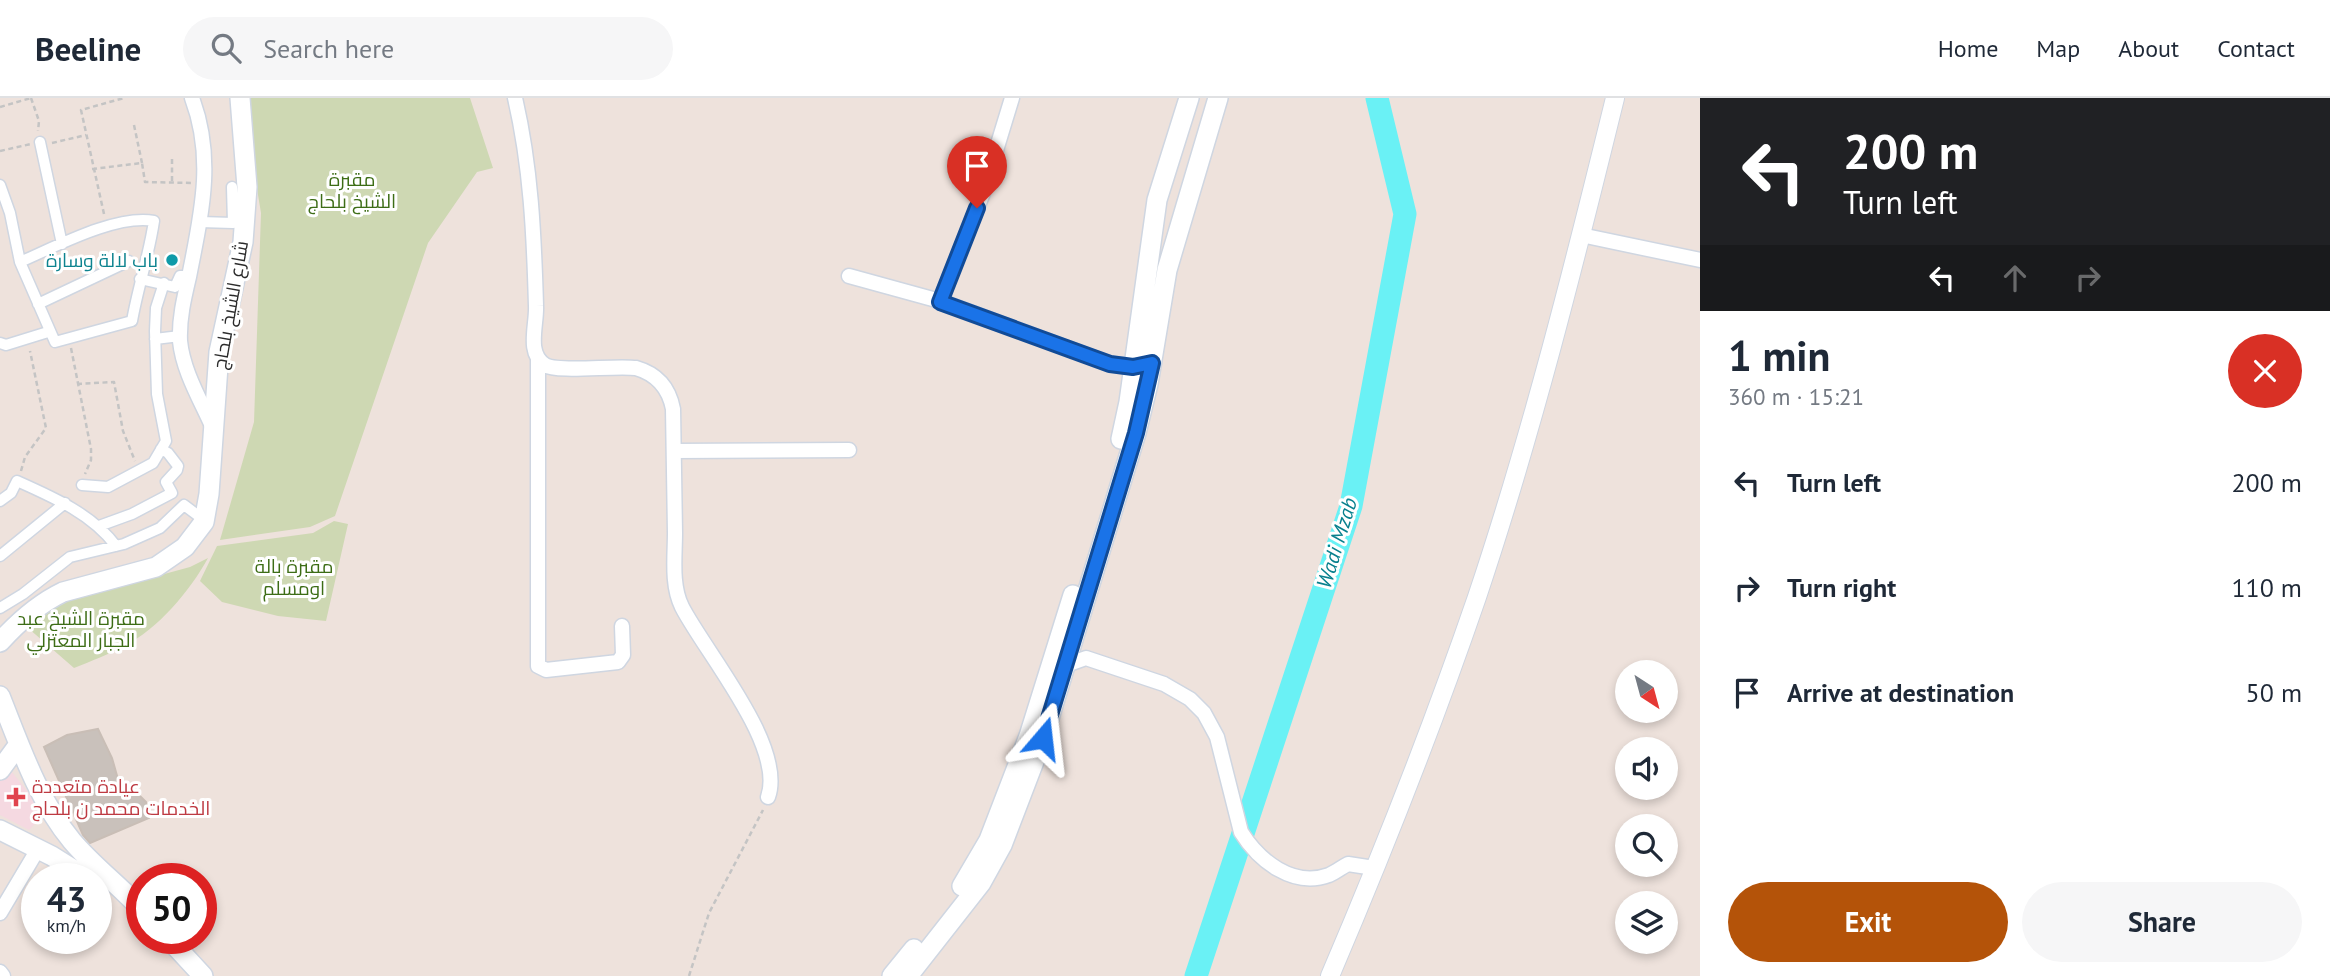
<!DOCTYPE html>
<html lang="en">
<head>
<meta charset="utf-8">
<style>
	body { margin:0; font-family:"PT Sans",Cairo,sans-serif; background:#f6f6f7; color:#1f2937; height:100vh; display:flex; flex-direction:column; font-size:26px; white-space:nowrap }
	* { box-sizing:border-box; margin:0 }
	p { font-size:23px; color:#747a83 }
	.icon { flex:none; width:38px; height:38px; fill:none; stroke:currentColor; stroke-width:2; stroke-linecap:round; stroke-linejoin:round }
	.map { position:relative; flex:1; overflow:hidden }
	.sheet { display:flex; flex-direction:column; background:#fff; width:630px }
	.sheet>* { flex:none }
	.hud { background:#202124; color:#fff; overflow:hidden }
	.needle { width:46px; rotate:144deg }
	.controls { position:absolute; left:1615px; top:562px; display:grid; gap:14px }
	.controls a { display:grid; place-items:center; width:63px; height:63px; border-radius:50%; background:#fff; box-shadow:0 4px 10px #0003; font-size:35px }
	.speed { position:absolute; left:21px; top:765px; display:flex; gap:14px; font-size:35px; font-weight:700; text-align:center }
	.speed>* { display:grid; place-content:center; width:91px; height:91px; border-radius:50%; background:#fff; box-shadow:0 4px 10px #0003; line-height:1 }
	.speed small { font-size:18px; font-weight:400 }
	.speed .limit { border:10px solid #d22; background:#fff; color:#111 }
	.pin { position:absolute; display:grid; place-items:center; width:60px; height:60px; color:#fff; margin:-72px -30px; border-radius:50% 50% 50% 0; rotate:-45deg; box-shadow:0 0 7px #0007 }
	.pin .icon { rotate:45deg }
	.me { position:absolute; width:77px; margin:-38px; rotate:17deg; stroke-linejoin:round; filter:drop-shadow(0 0 5px #0008) }
	.turn { display:flex; align-items:center; gap:24px; height:147px; padding:0 28px; font-size:32px }
	.turn .icon { width:91px; height:91px; stroke-width:2.5 }
	.turn b { display:block; font-size:49px; line-height:60px }
	.lanes { display:flex; align-items:center; height:66px; padding:0 28px; background:#0003; justify-content:center; gap:35px; direction:ltr }
	.lanes .off { opacity:.35 }
	.round { display:grid; place-items:center; flex:none; width:74px; height:74px; border-radius:37px; background:#f6f6f7 }
	.head { display:flex; align-items:center; justify-content:space-between; height:119px; padding:0 28px }
	h1 { font-size:42px; font-weight:700; line-height:52px }
	.cta { display:flex; gap:14px; margin-top:auto; padding:14px 28px }
	.cta a { flex:1; height:80px; border-radius:42px; background:#b45309; color:#fff; font-size:28px; font-weight:700; line-height:80px; text-align:center }
	.cta a+a { background:#f6f6f7; color:#1f2937 }
	ul { padding:0; list-style:none }
	li { display:flex; align-items:center; gap:21px; height:105px; padding:0 28px }
	li div { flex:1 }
	li b { display:block; font-size:26px }
	li em { font-style:normal }
	header { display:flex; align-items:center; gap:42px; box-sizing:border-box; height:98px; padding:0 35px; background:#fff; border-bottom:2px solid #e0e1e3 }
	header strong { font-size:33px }
	nav { display:flex; gap:38px; margin-inline-start:auto; font-size:24px }
	.search { width:490px; height:63px; background:#f6f6f7; display:flex; align-items:center; gap:18px; box-sizing:border-box; padding:0 24px; border-radius:38px; color:#747a83; font-size:26px }
	main { display:flex; flex:1; min-height:0 }
	.map>svg:first-child { display:block }
	.medical { fill:#f5d9e1 }
	.cemetery { fill:#ced8b3 }
	.lines { fill:none; stroke-linecap:round; stroke-linejoin:round }
	.river { stroke:#6af1f5; stroke-width:23 }
	.building { fill:#c9c1bb; stroke:#c9beb6; stroke-width:2 }
	.pedestrian-casing { stroke:#cfd6e1; stroke-width:13 }
	.minor-casing { stroke:#cfd6e1; stroke-width:17 }
	.tertiary-casing { stroke:#cfd6e1; stroke-width:20 }
	.secondary-casing { stroke:#cfd6e1; stroke-width:22 }
	.path { stroke:#c4c4c4; stroke-width:2.5; stroke-dasharray:5 3.5; stroke-linecap:butt }
	.pedestrian { stroke:#fff; stroke-width:10 }
	.minor { stroke:#fff; stroke-width:14 }
	.tertiary { stroke:#fff; stroke-width:18 }
	.secondary { stroke:#fff; stroke-width:19 }
	.route-casing { stroke:#114b97; stroke-width:18 }
	.route { stroke:#1a73e8; stroke-width:12 }
	.culture-dot { fill:#0f9aa8; stroke:#fff; stroke-width:2.5 }
	.health-dot { fill:#e0444e; stroke:#fff; stroke-width:2.5 }
	.labels { text-anchor:middle; stroke-width:6; stroke-linejoin:round; paint-order:stroke }
	.park-label { font-size:19px; fill:#3d6d16; stroke:#fff }
	.culture-label { font-size:19px; fill:#0d838f; stroke:#fff; text-anchor:end }
	.street-label { font-size:19px; fill:#2b2b2b; stroke:#fff }
	.health-label { font-size:19px; fill:#be3a42; stroke:#fff; text-anchor:start }
	.water-label { font-size:21px; font-style:italic; fill:#08808e; stroke:#fff }
</style>
</head>
<body>
<header>
<strong>Beeline</strong>
<div class="search"><svg class="icon" aria-label="search" viewBox="0 0 24 24"><circle cx="10" cy="10" r="6"/><path d="M15 15l6 6"/></svg>Search here</div>
<nav><a>Home</a><a>Map</a><a>About</a><a>Contact</a></nav>
</header>
<main>
<div class="map">
<svg width="1700" height="878" viewBox="0 0 1700 878">
	<rect width="100%" height="100%" fill="#eee2dc"/>
	<!-- medical -->
	<path class="medical" d="M11 673 45 715 29 732 0 717V682Z"/>
	<!-- cemetery -->
	<path class="cemetery" d="M242 0H470L493 70 477 74 428 145 335 418 310 429 220 442 254 324 261 115Z
		M334 423 348 426 326 523 278 518 222 504 200 483 217 448 313 435Z
		M208 460C190 493 158 531 124 548 108 557 91 563 74 570L28 530 58 505 190 469Z"/>
	<g class="lines">
		<!-- river -->
		<path class="river" d="M1196 878 1351 408 1405 116 1377 0"/>
	</g>
	<!-- building -->
	<path class="building" d="M98 631 112 660 123 699 135 693 146 704 149 720 90 745 83 737 44 649 67 637Z"/>
	<g class="lines">
		<defs>
			<path id="pedestrian" d="M40 44 62 146
				M0 87 10 115 20 164 55 244 132 223C138 189 149 157 154 123 116 116 55 149 20 164
				M200 124 233 125 232 89
				M140 181 175 189 180 178H189
				M38 206 129 163
				M155 241 180 238
				M0 245 6 247 48 234
				M82 387 108 389 153 365 166 343 157 296 155 233 156 210 164 185
				M0 403 11 395 17 383C53 399 92 416 116 448
				M99 428 132 416 172 395 166 384 177 372 178 368 168 355 161 351
				M0 458 65 405
				M0 510 23 496 70 459 124 446 160 430 184 407 204 422"/>
			<path id="minor" d="M192 0C215 61 201 117 189 179 184 200 179 221 180 243 183 273 200 301 212 328
				M515 0C531 69 534 137 536 208 537 227 526 255 545 267 558 275 616 267 636 270 657 276 669 290 673 311 674 352 674 394 675 435 675 458 671 487 682 509 705 554 786 648 768 699
				M1581 137 1700 162
				M849 178 940 203 1110 266 1140 268
				M940 203 983 95 1012 0
				M538 261V568L546 572 618 564 623 557 622 528
				M674 353 849 352
				M1060 563 1072 565 1086 560 1164 586 1190 601 1204 615 1217 639 1241 734C1259 763 1293 790 1329 777 1336 774 1342 769 1348 766L1374 770
				M0 815 38 751
				M0 874 3 878"/>
			<path id="tertiary" d="M1330 878C1383 754 1433 627 1477 499 1532 335 1574 167 1615 0"/>
			<path id="secondary" d="M1121 341 1129 304 1157 102 1189 0
				M0 544C19 523 38 506 63 494L156 469 185 449 204 424 209 396 219 254 243 144 247 89 240 0
				M0 598C20 648 38 702 72 743 93 768 120 788 142 812
				M0 672 19 646
				M0 732 52 758 87 780
				M962 788 989 742 1029 638 1073 497
				M168 840 203 878
				M892 878 914 851
				M908 878 981 785 1002 747 1043 640 1136 335 1148 286 1167 172 1218 0"/>
		</defs>
		<!-- pedestrian casing -->
		<use href="#pedestrian" class="pedestrian-casing"/>
		<!-- minor casing -->
		<use href="#minor" class="minor-casing"/>
		<!-- tertiary casing -->
		<use href="#tertiary" class="tertiary-casing"/>
		<!-- secondary casing -->
		<use href="#secondary" class="secondary-casing"/>
		<!-- path -->
		<path class="path" d="M31 0 39 23 38 33
			M0 9 31 0
			M134 27 142 65
			M52 45 86 37
			M0 53 31 46
			M172 61V85
			M92 71 142 65 145 84 192 85
			M104 116 81 12 124 0
			M71 250 91 351V362L85 376
			M77 286 114 284 123 333 135 363
			M21 373 25 359 46 330 30 253
			M689 878 709 815 763 712"/>
		<!-- pedestrian -->
		<use href="#pedestrian" class="pedestrian"/>
		<!-- minor -->
		<use href="#minor" class="minor"/>
		<!-- tertiary -->
		<use href="#tertiary" class="tertiary"/>
		<!-- secondary -->
		<use href="#secondary" class="secondary"/>
	</g>
	<g class="lines">
		<defs>
			<path id="route" d="M977 110 940 204 1110 266 1133 269 1152 265 1136 335 1043 640"/>
		</defs>
		<!-- route casing -->
		<use href="#route" class="route-casing"/>
		<!-- route -->
		<use href="#route" class="route"/>
	</g>
	<!-- markers -->
	<circle class="culture-dot" cx="172" cy="162" r="7"/>
	<path class="health-dot" d="M12.5 688.5h7v7h7v7h-7v7h-7v-7h-7v-7h7z"/>
	<g class="labels">
		<!-- park labels -->
		<g class="park-label">
			<text x="352" y="88">مقبرة<tspan x="352" dy="22">الشيخ بلحاج</tspan></text>
			<text x="294" y="475">مقبرة بالة<tspan x="294" dy="22">اومسلم</tspan></text>
			<text x="81" y="527">مقبرة الشيخ عبد<tspan x="81" dy="22">الجبار المعتزلي</tspan></text>
		</g>
		<!-- culture labels -->
		<g class="culture-label">
			<text x="158" y="169">باب لالة وسارة</text>
		</g>
		<!-- street labels -->
		<g class="street-label">
			<text transform="translate(230 207) rotate(-80)" y="7">شارع الشيخ بلحاج</text>
		</g>
		<!-- health labels -->
		<g class="health-label">
			<text x="32" y="695">عيادة متعددة<tspan x="32" dy="22">الخدمات محمد ن بلحاج</tspan></text>
		</g>
		<!-- water labels -->
		<g class="water-label">
			<text transform="translate(1337 445) rotate(-73)" y="7">Wadi Mzab</text>
		</g>
	</g>
</svg>
<div class="controls">
<a><svg class="needle" viewBox="-14 -14 28 28"><path d="M0-13l5 13h-10z" fill="#e53935"/><path d="M0 13l5-13h-10z" fill="#747a83"/></svg></a>
<a><svg class="icon" aria-label="sound" viewBox="0 0 24 24"><path d="M4 9h4l5-4v14l-5-4H4zM17 9q2 3 0 6"/></svg></a>
<a><svg class="icon" aria-label="search" viewBox="0 0 24 24"><circle cx="10" cy="10" r="6"/><path d="M15 15l6 6"/></svg></a>
<a><svg class="icon" aria-label="layers" viewBox="0 0 24 24"><path d="M12 4l9 5-9 5-9-5zM3 14l9 5 9-5"/></svg></a>
</div>
<div class="speed"><div>43<small>km/h</small></div><div class="limit">50</div></div>
<div class="pin" style="left:977px;top:110px;background:#d93025"><svg class="icon" aria-label="arrive" viewBox="0 0 24 24"><path d="M6 21V4h12l-3 4 3 4H6"/></svg></div>
<svg class="me" style="left:1043px;top:640px" viewBox="-20 -20 40 40"><path d="M0-17L14 15 0 8-14 15z" fill="#1a73e8" stroke="#fff" stroke-width="4"/></svg>
</div>
<section class="sheet">
<div class="hud">
<div class="turn"><svg class="icon" aria-label="left" viewBox="0 0 24 24"><path d="M17 20v-9H6M10 6l-5 5 5 5"/></svg><div><b>200 m</b>Turn left</div></div>
<div class="lanes"><svg class="icon" aria-label="left" viewBox="0 0 24 24"><path d="M17 20v-9H6M10 6l-5 5 5 5"/></svg><svg class="icon off" aria-label="ahead" viewBox="0 0 24 24"><path d="M12 20V5M6 11l6-6 6 6"/></svg><svg class="icon off" aria-label="right" viewBox="0 0 24 24"><path d="M7 20v-9h11M14 6l5 5-5 5"/></svg></div>
</div>
<div class="head"><div><h1>1 min</h1><p>360 m · 15:21</p></div><a class="round" style="background:#d93025;color:#fff"><svg class="icon" aria-label="close" viewBox="0 0 24 24"><path d="M6 6l12 12M18 6L6 18"/></svg></a></div>
<ul>
<li><svg class="icon" aria-label="left" viewBox="0 0 24 24"><path d="M17 20v-9H6M10 6l-5 5 5 5"/></svg><div><b>Turn left</b></div><em>200 m</em></li>
<li><svg class="icon" aria-label="right" viewBox="0 0 24 24"><path d="M7 20v-9h11M14 6l5 5-5 5"/></svg><div><b>Turn right</b></div><em>110 m</em></li>
<li><svg class="icon" aria-label="arrive" viewBox="0 0 24 24"><path d="M6 21V4h12l-3 4 3 4H6"/></svg><div><b>Arrive at destination</b></div><em>50 m</em></li>
</ul>
<div class="cta"><a>Exit</a><a>Share</a></div>
</section>
</main>
</body>
</html>
